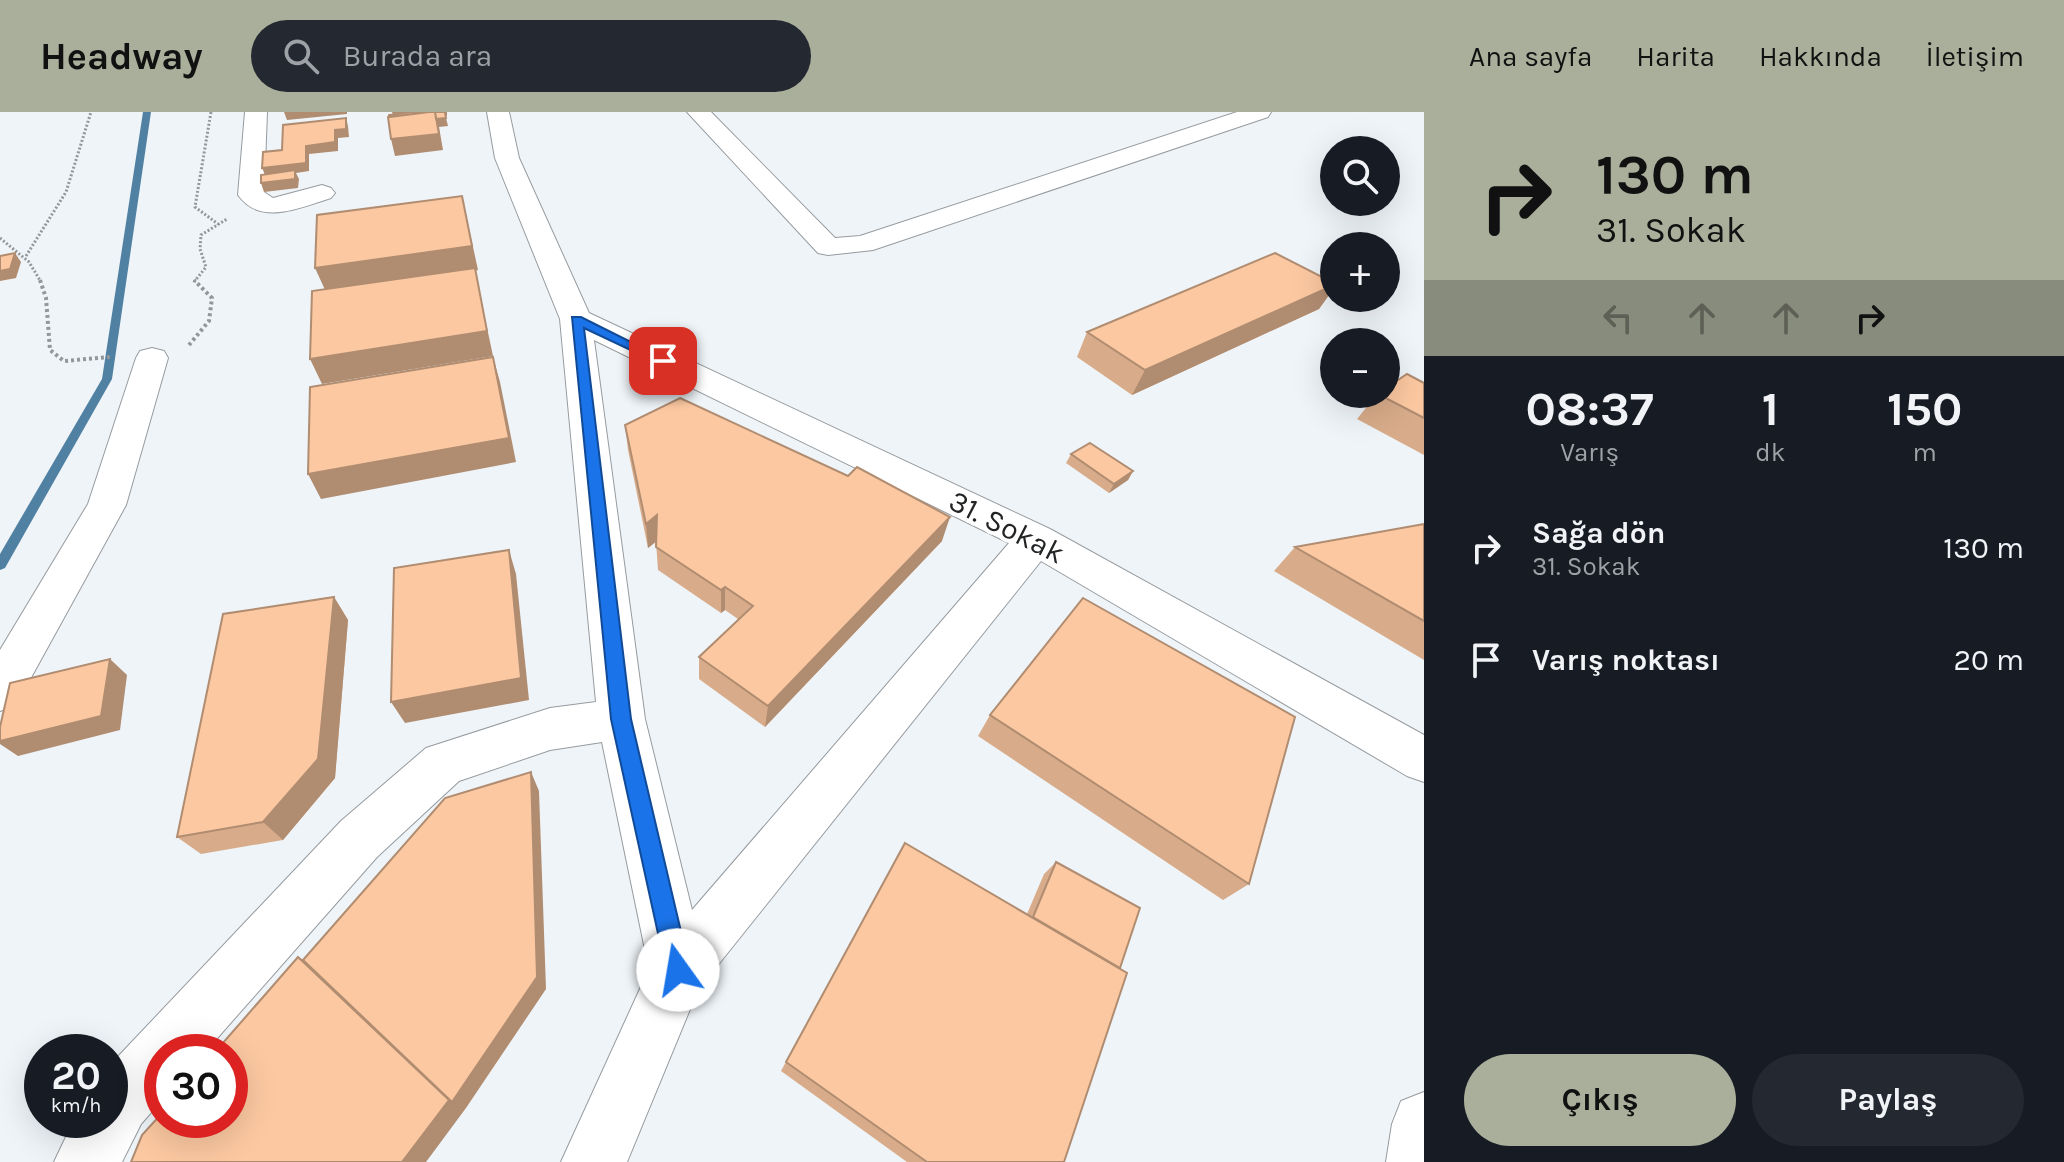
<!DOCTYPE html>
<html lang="tr">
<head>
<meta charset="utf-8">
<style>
	body { margin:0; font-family:Karla,sans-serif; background:#242831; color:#f1f3f6; height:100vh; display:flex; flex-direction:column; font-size:30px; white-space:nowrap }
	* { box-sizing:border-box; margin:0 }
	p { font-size:26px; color:#9ea1a6 }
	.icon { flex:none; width:44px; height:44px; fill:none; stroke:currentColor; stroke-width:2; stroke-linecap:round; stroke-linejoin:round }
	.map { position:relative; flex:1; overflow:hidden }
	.panel { display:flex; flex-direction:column; background:#171b24; width:640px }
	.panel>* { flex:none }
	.guide { background:#aaaf9b; color:#111; overflow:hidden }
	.controls { position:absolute; left:1320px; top:24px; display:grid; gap:16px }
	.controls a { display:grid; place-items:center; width:80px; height:80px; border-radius:50%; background:#171b24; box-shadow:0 8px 32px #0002; font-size:40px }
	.speed { position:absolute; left:24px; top:922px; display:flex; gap:16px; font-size:40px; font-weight:700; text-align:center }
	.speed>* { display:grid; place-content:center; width:104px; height:104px; border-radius:50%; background:#171b24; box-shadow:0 8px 32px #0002; line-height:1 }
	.speed small { font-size:20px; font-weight:400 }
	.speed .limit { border:12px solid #d22; background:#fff; color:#111 }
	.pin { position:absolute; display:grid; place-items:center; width:68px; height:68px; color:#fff; margin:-34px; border-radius:16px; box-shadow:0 4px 12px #0006 }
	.me { position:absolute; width:88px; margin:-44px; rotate:347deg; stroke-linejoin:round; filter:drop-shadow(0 0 6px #0008) }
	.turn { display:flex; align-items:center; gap:28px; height:168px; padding:0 40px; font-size:36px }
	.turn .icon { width:104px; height:104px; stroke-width:2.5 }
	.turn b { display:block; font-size:56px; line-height:68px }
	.lanes { display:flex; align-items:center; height:76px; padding:0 40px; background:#0003; justify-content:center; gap:40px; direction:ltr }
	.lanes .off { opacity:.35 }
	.eta { display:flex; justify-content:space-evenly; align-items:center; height:136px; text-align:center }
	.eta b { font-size:48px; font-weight:700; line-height:56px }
	.cta { display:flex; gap:16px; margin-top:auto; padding:16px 40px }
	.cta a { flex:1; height:92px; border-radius:48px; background:#aaaf9b; color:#111; font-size:32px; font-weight:700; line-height:92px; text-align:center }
	.cta a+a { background:#242831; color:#f1f3f6 }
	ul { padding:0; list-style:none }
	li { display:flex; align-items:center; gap:24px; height:112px; padding:0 40px }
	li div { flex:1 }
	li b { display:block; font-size:30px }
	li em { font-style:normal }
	header { display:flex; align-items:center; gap:48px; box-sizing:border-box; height:112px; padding:0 40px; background:#aaaf9b; color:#111 }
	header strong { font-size:38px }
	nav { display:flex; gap:44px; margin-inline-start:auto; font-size:28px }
	.search { width:560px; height:72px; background:#242831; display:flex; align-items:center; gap:20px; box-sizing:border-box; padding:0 28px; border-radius:44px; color:#9ea1a6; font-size:30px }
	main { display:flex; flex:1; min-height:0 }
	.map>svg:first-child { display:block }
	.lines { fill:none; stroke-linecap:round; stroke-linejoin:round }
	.stream { fill:#5181a2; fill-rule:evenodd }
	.minor-casing { stroke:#969b9f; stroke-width:2 }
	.path-far1 { stroke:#939799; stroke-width:3; stroke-dasharray:2 2; stroke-linecap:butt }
	.path { stroke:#939799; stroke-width:4; stroke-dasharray:3 3; stroke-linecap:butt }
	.minor { fill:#fff; fill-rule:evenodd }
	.wall { fill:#d8ac8a }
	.shaded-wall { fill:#b08c71 }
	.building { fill:#fbc8a1; stroke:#b08c71; stroke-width:2 }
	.route { fill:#1a73e8; stroke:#114b97; stroke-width:2 }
	.labels { text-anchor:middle; stroke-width:8; stroke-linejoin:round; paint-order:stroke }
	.street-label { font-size:30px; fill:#212324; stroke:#fff }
</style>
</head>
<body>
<header>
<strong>Headway</strong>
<div class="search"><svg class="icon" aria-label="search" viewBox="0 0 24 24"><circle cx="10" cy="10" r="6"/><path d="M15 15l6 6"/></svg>Burada ara</div>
<nav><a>Ana sayfa</a><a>Harita</a><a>Hakkında</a><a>İletişim</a></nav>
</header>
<main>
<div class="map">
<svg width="1424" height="1050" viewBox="0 0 1424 1050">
	<rect width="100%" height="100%" fill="#eff4f8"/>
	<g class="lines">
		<!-- stream -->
		<path class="stream" d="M143 0H151L112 267 5 456 0 458V442L102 267Z"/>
		<defs>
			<path id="minor" d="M245 0H267L264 80 273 86 322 73 331 76 335 81 331 86C301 95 261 115 238 83Z
				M487 0H509L519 46 589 201 1050 417 1424 623V670L1407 664 1041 449 698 878 627 1050H561L649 857 602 630 550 638 459 669 377 745 205 940H162V988L141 1012 122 1050H54L74 1008H110V953L341 709 426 636 550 596 596 590 560 207 495 46ZM594 228 1009 431 692 798 645 607Z
				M687 0H711L835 126 860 124 1237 0H1271L1268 5 873 138 828 143 818 141Z
				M152 236 164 239 168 246 126 393 16 593 0 599V538L88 392 136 246 140 239Z
				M1424 980V1050H1386L1392 1012 1401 989Z"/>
		</defs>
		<!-- minor casing -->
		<use href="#minor" class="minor-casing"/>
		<!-- path-far1 -->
		<path class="path-far1" d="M211 0 195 95 218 112
			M0 126 29 150 41 170
			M26 144 66 80 91 0
			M194 170 206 155 200 137 201 123 227 107"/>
		<!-- path -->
		<path class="path" d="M40 168 46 186 50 238 64 249 110 245
			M189 233 209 209 212 186 194 168"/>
		<!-- minor -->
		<use href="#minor" class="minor"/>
	</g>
	<!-- wall -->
	<path class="wall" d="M1334 171V176L1319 197 1132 283 1077 245 1087 220Z
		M1424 271V343L1357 307 1377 282Z
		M625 313 942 429 765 615 699 567V545L738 507 725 498 721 501 658 458 656 430 648 436 628 338Z
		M1071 342 1133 359 1128 368 1109 381 1066 351Z
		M1424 412V548L1274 459 1295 435Z
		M334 485 348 508 335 666 283 728 201 742 177 725Z
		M990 603 1249 772 1223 788 978 624Z
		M905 731 1027 802 1044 762 1056 750 1120 856 1064 1050H907L781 959Z"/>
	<!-- shaded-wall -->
	<path class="shaded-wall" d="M284 0H347V2L287 8Z
		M392 0H447V4L436 5 446 6 448 14 439 15 443 38 395 44 391 27 395 10Z
		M346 6 348 14 349 25 338 26V39L309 42V59L296 61 299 67 298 76 264 80 261 71 266 65 262 56 335 18Z
		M462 84 478 158 475 159 493 244 322 272 310 247 326 180 315 156Z
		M15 141 21 150 16 166 0 169V159Z
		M1334 173V176L1319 197 1132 283 1145 258Z
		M493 245 500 270 516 350 321 387 308 362Z
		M1133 359 1128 368 1109 381 1114 372Z
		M657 403 659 427 648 436 646 412Z
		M950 405 942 429 765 615 768 594Z
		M509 438 516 462 529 588 405 611 391 590Z
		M725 475V498L721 501V478Z
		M334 485 348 508 335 666 283 728 263 710Z
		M110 547 127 563 120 618 18 644 0 632V629Z
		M531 660 539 679 546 877 466 996 426 1050H402L298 845 324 860Z"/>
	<!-- building -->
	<path class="building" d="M411 0H429L389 5V3Z
		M429 0H435L439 22 391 27 388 5Z
		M435 0H445L446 6 436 7Z
		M346 6V17L335 18V30L306 34V51L262 56 263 40 282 38 283 13Z
		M295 58V67L261 71V63Z
		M462 84 472 134 315 156 317 103Z
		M15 141 10 157 0 159V144Z
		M1275 141 1334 171V173L1145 258 1087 220Z
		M475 156 487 219 310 247 312 179Z
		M493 245 509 326 308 362 310 275Z
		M1407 262 1424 271V306L1378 282H1386V276Z
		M680 286 848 364 857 355 950 405 768 594 699 545 753 494 725 475 721 478 656 435 657 403 646 412 625 313Z
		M1090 331 1133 359 1114 372 1071 342Z
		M1424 412V509L1295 435Z
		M509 438 521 566 391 590 394 456Z
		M334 485 318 647 263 710 177 725 223 502Z
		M1083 486 1295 605 1249 772 990 603Z
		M110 547 101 604 0 629V615L10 571Z
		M531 660 537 865 452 990 303 848 445 686Z
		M905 731 1127 861 1064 1050H927L786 950Z
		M1056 750 1140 796 1120 856 1033 805Z
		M298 845 449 988 402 1050H131L142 1023 162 1001V1008H230V940H215Z"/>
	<!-- route -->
	<path class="route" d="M572 205H581L669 249 658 251 584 216 631 607 690 858 686 866 678 870 670 866 666 858 611 607Z"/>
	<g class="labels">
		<!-- street labels -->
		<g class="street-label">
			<text transform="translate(1007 415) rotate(27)" y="10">31. Sokak</text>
		</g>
	</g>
</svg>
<div class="controls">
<a><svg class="icon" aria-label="search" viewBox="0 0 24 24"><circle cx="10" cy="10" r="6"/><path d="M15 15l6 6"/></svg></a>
<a>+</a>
<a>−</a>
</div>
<div class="speed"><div>20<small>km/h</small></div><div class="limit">30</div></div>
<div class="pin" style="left:663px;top:249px;background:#d93025"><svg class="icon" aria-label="arrive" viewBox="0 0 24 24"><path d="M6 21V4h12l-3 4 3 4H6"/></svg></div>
<svg class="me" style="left:678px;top:858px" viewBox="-20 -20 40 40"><circle r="19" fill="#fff"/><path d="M0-13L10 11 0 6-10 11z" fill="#1a73e8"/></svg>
</div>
<section class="panel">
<div class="guide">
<div class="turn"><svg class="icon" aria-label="right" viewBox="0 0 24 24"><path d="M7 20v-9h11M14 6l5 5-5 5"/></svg><div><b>130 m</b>31. Sokak</div></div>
<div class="lanes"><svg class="icon off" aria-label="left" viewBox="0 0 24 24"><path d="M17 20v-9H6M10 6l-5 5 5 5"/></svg><svg class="icon off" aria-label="ahead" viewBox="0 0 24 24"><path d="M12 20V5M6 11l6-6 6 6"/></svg><svg class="icon off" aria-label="ahead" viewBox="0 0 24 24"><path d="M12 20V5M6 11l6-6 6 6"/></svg><svg class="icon" aria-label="right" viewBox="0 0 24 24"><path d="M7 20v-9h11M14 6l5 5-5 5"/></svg></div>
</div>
<div class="eta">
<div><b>08:37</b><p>Varış</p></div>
<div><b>1</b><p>dk</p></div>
<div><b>150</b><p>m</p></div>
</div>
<ul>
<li><svg class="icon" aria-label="right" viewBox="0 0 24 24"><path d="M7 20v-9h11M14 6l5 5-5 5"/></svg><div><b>Sağa dön</b><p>31. Sokak</p></div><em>130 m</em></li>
<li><svg class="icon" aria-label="arrive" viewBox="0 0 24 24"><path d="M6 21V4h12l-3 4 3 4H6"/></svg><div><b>Varış noktası</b></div><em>20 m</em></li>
</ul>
<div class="cta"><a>Çıkış</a><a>Paylaş</a></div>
</section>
</main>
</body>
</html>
